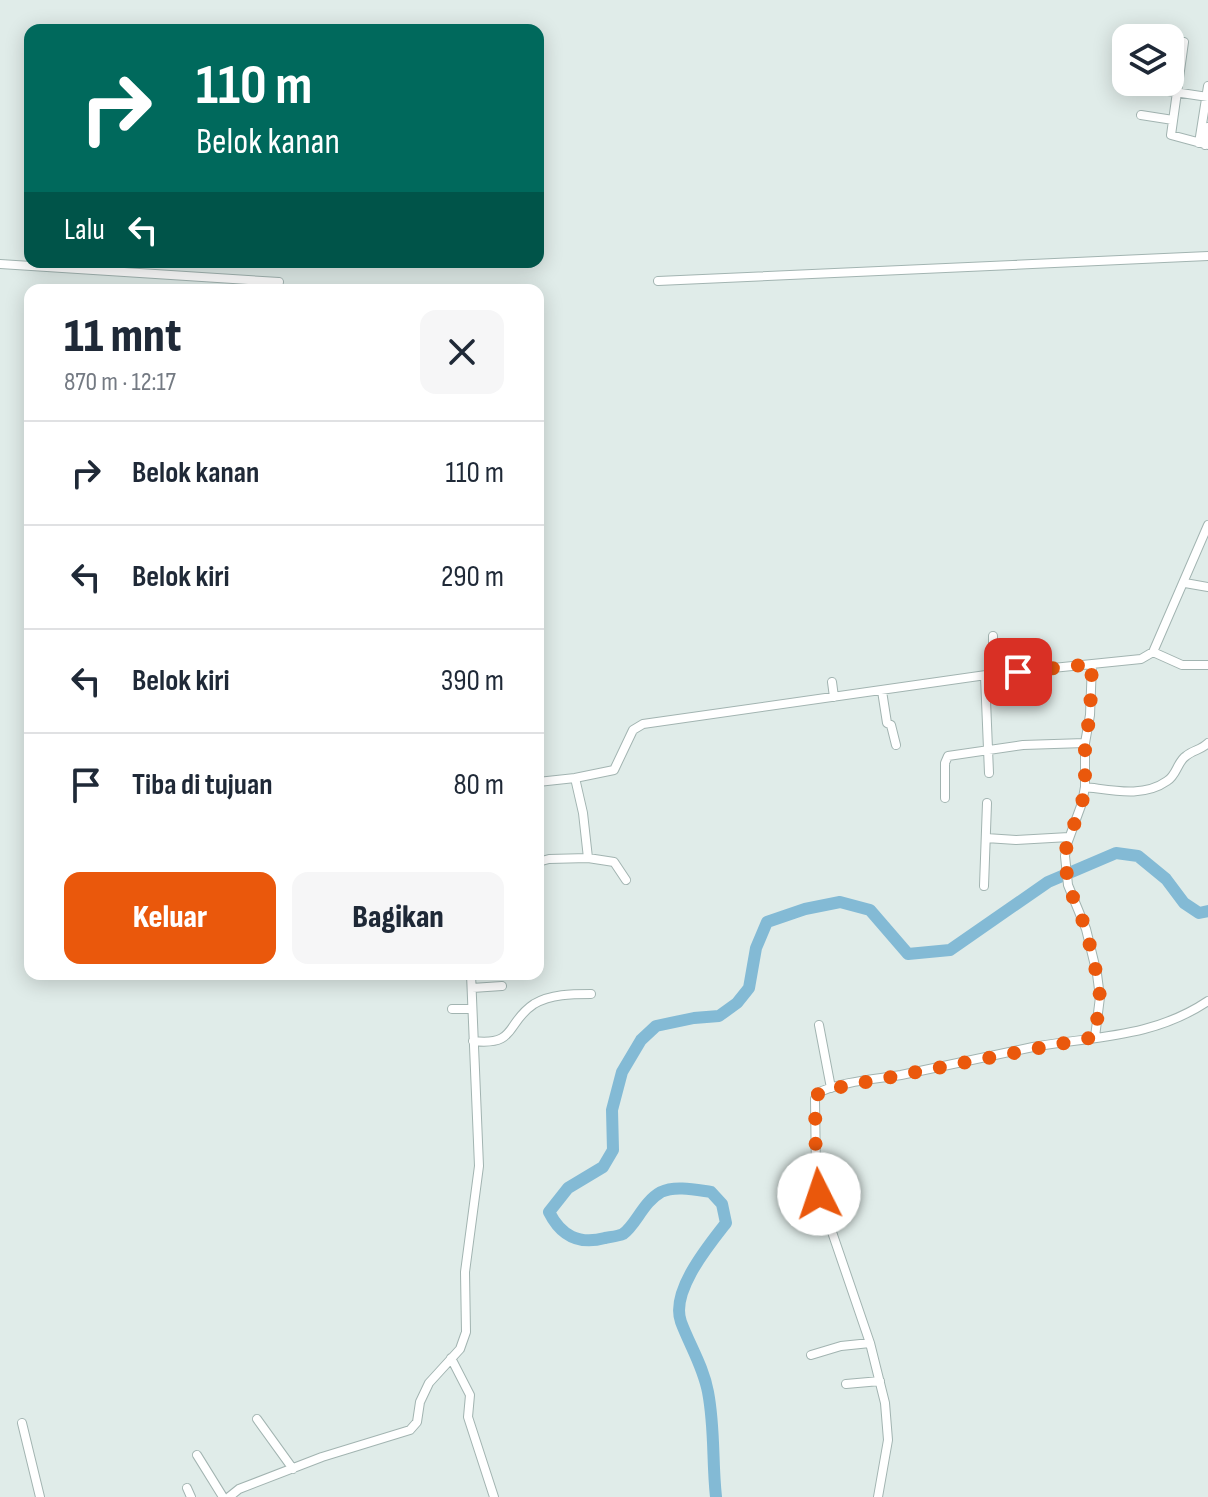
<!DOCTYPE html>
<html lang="id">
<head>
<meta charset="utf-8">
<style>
	body { margin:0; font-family:"Sofia Sans Condensed",sans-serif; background:#f6f6f7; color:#1f2937; height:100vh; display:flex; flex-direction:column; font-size:30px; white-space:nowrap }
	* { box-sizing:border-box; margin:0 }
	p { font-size:26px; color:#747a83 }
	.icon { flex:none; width:44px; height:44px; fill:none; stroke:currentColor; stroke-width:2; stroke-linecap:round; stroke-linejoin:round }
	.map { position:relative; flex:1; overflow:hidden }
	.details { position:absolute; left:24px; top:284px; width:520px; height:696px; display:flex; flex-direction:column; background:#fff; border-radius:16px; box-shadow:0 4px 20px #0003 }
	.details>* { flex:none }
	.banner { position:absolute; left:24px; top:24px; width:520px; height:244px; border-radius:16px; box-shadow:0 4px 20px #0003; background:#00695c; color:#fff; overflow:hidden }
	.controls { position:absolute; left:1112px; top:24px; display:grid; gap:16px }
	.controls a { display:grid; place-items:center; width:72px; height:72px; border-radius:16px; background:#fff; box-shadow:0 4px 20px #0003; font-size:40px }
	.pin { position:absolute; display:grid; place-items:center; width:68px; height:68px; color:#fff; margin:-34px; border-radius:16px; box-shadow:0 4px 12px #0006 }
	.me { position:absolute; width:88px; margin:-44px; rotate:356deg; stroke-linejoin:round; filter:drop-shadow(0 0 6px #0008) }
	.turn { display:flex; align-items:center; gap:28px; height:168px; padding:0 40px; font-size:36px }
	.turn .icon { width:104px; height:104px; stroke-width:2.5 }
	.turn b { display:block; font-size:56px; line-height:68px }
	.then { display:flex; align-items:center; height:76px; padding:0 40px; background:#0003; gap:16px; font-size:30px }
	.round { display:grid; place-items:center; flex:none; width:84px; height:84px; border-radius:16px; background:#f6f6f7 }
	.head { display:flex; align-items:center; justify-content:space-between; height:136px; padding:0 40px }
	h1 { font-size:48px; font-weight:800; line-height:60px }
	.action { display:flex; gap:16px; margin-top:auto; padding:16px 40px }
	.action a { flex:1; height:92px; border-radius:16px; background:#ea580c; color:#fff; font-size:32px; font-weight:800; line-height:92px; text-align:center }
	.action a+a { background:#f6f6f7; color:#1f2937 }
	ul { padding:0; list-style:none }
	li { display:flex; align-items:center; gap:24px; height:104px; padding:0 40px; border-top:2px solid #e0e1e3 }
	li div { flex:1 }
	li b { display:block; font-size:30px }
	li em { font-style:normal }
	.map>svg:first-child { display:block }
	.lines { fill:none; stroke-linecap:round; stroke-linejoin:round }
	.river { stroke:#83bad5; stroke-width:12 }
	.minor-casing { stroke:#a2b4b1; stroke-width:10 }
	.minor { stroke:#fff; stroke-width:8 }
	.route { stroke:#ea580c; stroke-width:14; stroke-dasharray:0 25.2 }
</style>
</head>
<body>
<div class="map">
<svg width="1208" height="1497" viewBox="0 0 1208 1497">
	<rect width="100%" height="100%" fill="#e0ece9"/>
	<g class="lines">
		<!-- river -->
		<path class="river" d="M716 1497C712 1460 715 1429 708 1392 703 1366 690 1346 681 1322 670 1292 708 1246 726 1223L722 1204 711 1192C697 1190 675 1185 661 1192 643 1202 636 1225 623 1234 619 1236 610 1237 605 1238 579 1245 561 1236 549 1212L568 1188 603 1167 613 1150 612 1110 622 1072 641 1040 656 1026 694 1018 719 1016 737 1003 749 988 756 948 767 922 805 909 840 902 870 910 908 954 950 950 1048 882 1116 853 1138 856 1166 879 1184 903 1199 913 1208 911"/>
		<defs>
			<path id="minor" d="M1152 38V37
				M1184 42 1171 135 1208 145
				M1128 85 1208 97
				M1141 115 1173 120
				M1199 143 1208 86
				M1205 145 1208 127
				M0 264 279 282
				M658 281 1208 256
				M1185 583 1208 587
				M993 636V674
				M1153 652 1182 665H1208
				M1092 664 1090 715 1085 743V787L1082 803 1067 844 1065 856 1068 885 1086 929 1097 974 1100 997 1095 1037
				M985 676 989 773
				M832 682 834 697
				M882 691 887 723 891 725 896 745
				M538 782 575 778 614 770 633 730 643 724 993 674 1141 659 1153 652 1208 525
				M1085 787C1112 790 1143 798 1167 781 1177 775 1177 762 1186 756 1193 750 1201 750 1208 743
				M945 798V763L948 756 1023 745 1085 743
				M986 838 1016 840 1069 837
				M588 858 614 862 626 880
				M538 862 549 859 588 858 583 813 575 778
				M984 886 987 803
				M472 988 502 986
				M452 1009H472
				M819 1025 831 1088
				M473 1041C518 1046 505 1023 534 1004 551 994 572 994 591 994
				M811 1355 841 1346 870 1343
				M451 1358 470 1395 468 1417 494 1497
				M846 1384 880 1381
				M257 1419 293 1469
				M22 1423 40 1497
				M197 1455 223 1497
				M187 1488 191 1497
				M229 1497 239 1489 322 1457 410 1430 417 1422 420 1402 429 1383 460 1349 466 1332 465 1272 479 1166 471 974
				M878 1497 888 1440 885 1403 870 1343 819 1194 816 1175 815 1099 818 1093C838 1082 877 1079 901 1075 945 1066 989 1056 1033 1047 1095 1036 1153 1038 1208 1001"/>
		</defs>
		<!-- minor casing -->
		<use href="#minor" class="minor-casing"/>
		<!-- minor -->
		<use href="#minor" class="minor"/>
	</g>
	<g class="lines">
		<!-- route -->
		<path class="route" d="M819 1194 816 1175 815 1099 820 1091 1095 1037 1100 997 1098 980 1086 929 1068 885 1065 856 1067 844 1082 803 1085 787V743L1090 715 1092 664 1018 672"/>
	</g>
</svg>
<div class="controls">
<a><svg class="icon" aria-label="layers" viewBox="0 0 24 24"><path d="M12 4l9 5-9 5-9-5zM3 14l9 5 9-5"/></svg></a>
</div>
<div class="pin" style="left:1018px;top:672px;background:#d93025"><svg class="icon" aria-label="arrive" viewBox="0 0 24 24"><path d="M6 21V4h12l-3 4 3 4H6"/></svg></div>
<svg class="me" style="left:819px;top:1194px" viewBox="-20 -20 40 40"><circle r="19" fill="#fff"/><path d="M0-13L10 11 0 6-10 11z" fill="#ea580c"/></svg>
<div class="banner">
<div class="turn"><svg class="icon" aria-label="right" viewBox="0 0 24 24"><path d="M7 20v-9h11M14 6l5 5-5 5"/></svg><div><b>110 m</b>Belok kanan</div></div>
<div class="then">Lalu<svg class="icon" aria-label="left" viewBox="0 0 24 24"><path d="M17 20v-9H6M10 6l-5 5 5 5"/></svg></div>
</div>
<section class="details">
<div class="head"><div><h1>11 mnt</h1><p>870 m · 12:17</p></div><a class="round"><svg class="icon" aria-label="close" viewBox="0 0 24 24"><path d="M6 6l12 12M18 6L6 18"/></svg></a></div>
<ul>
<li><svg class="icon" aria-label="right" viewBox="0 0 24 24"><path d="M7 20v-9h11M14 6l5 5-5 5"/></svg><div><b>Belok kanan</b></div><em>110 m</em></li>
<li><svg class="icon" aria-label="left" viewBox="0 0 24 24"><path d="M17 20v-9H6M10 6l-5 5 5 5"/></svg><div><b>Belok kiri</b></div><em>290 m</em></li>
<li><svg class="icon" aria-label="left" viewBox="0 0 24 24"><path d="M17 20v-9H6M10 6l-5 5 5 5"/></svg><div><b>Belok kiri</b></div><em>390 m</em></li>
<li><svg class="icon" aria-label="arrive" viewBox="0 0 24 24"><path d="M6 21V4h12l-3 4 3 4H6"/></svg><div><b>Tiba di tujuan</b></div><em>80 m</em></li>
</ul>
<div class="action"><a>Keluar</a><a>Bagikan</a></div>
</section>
</div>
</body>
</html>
